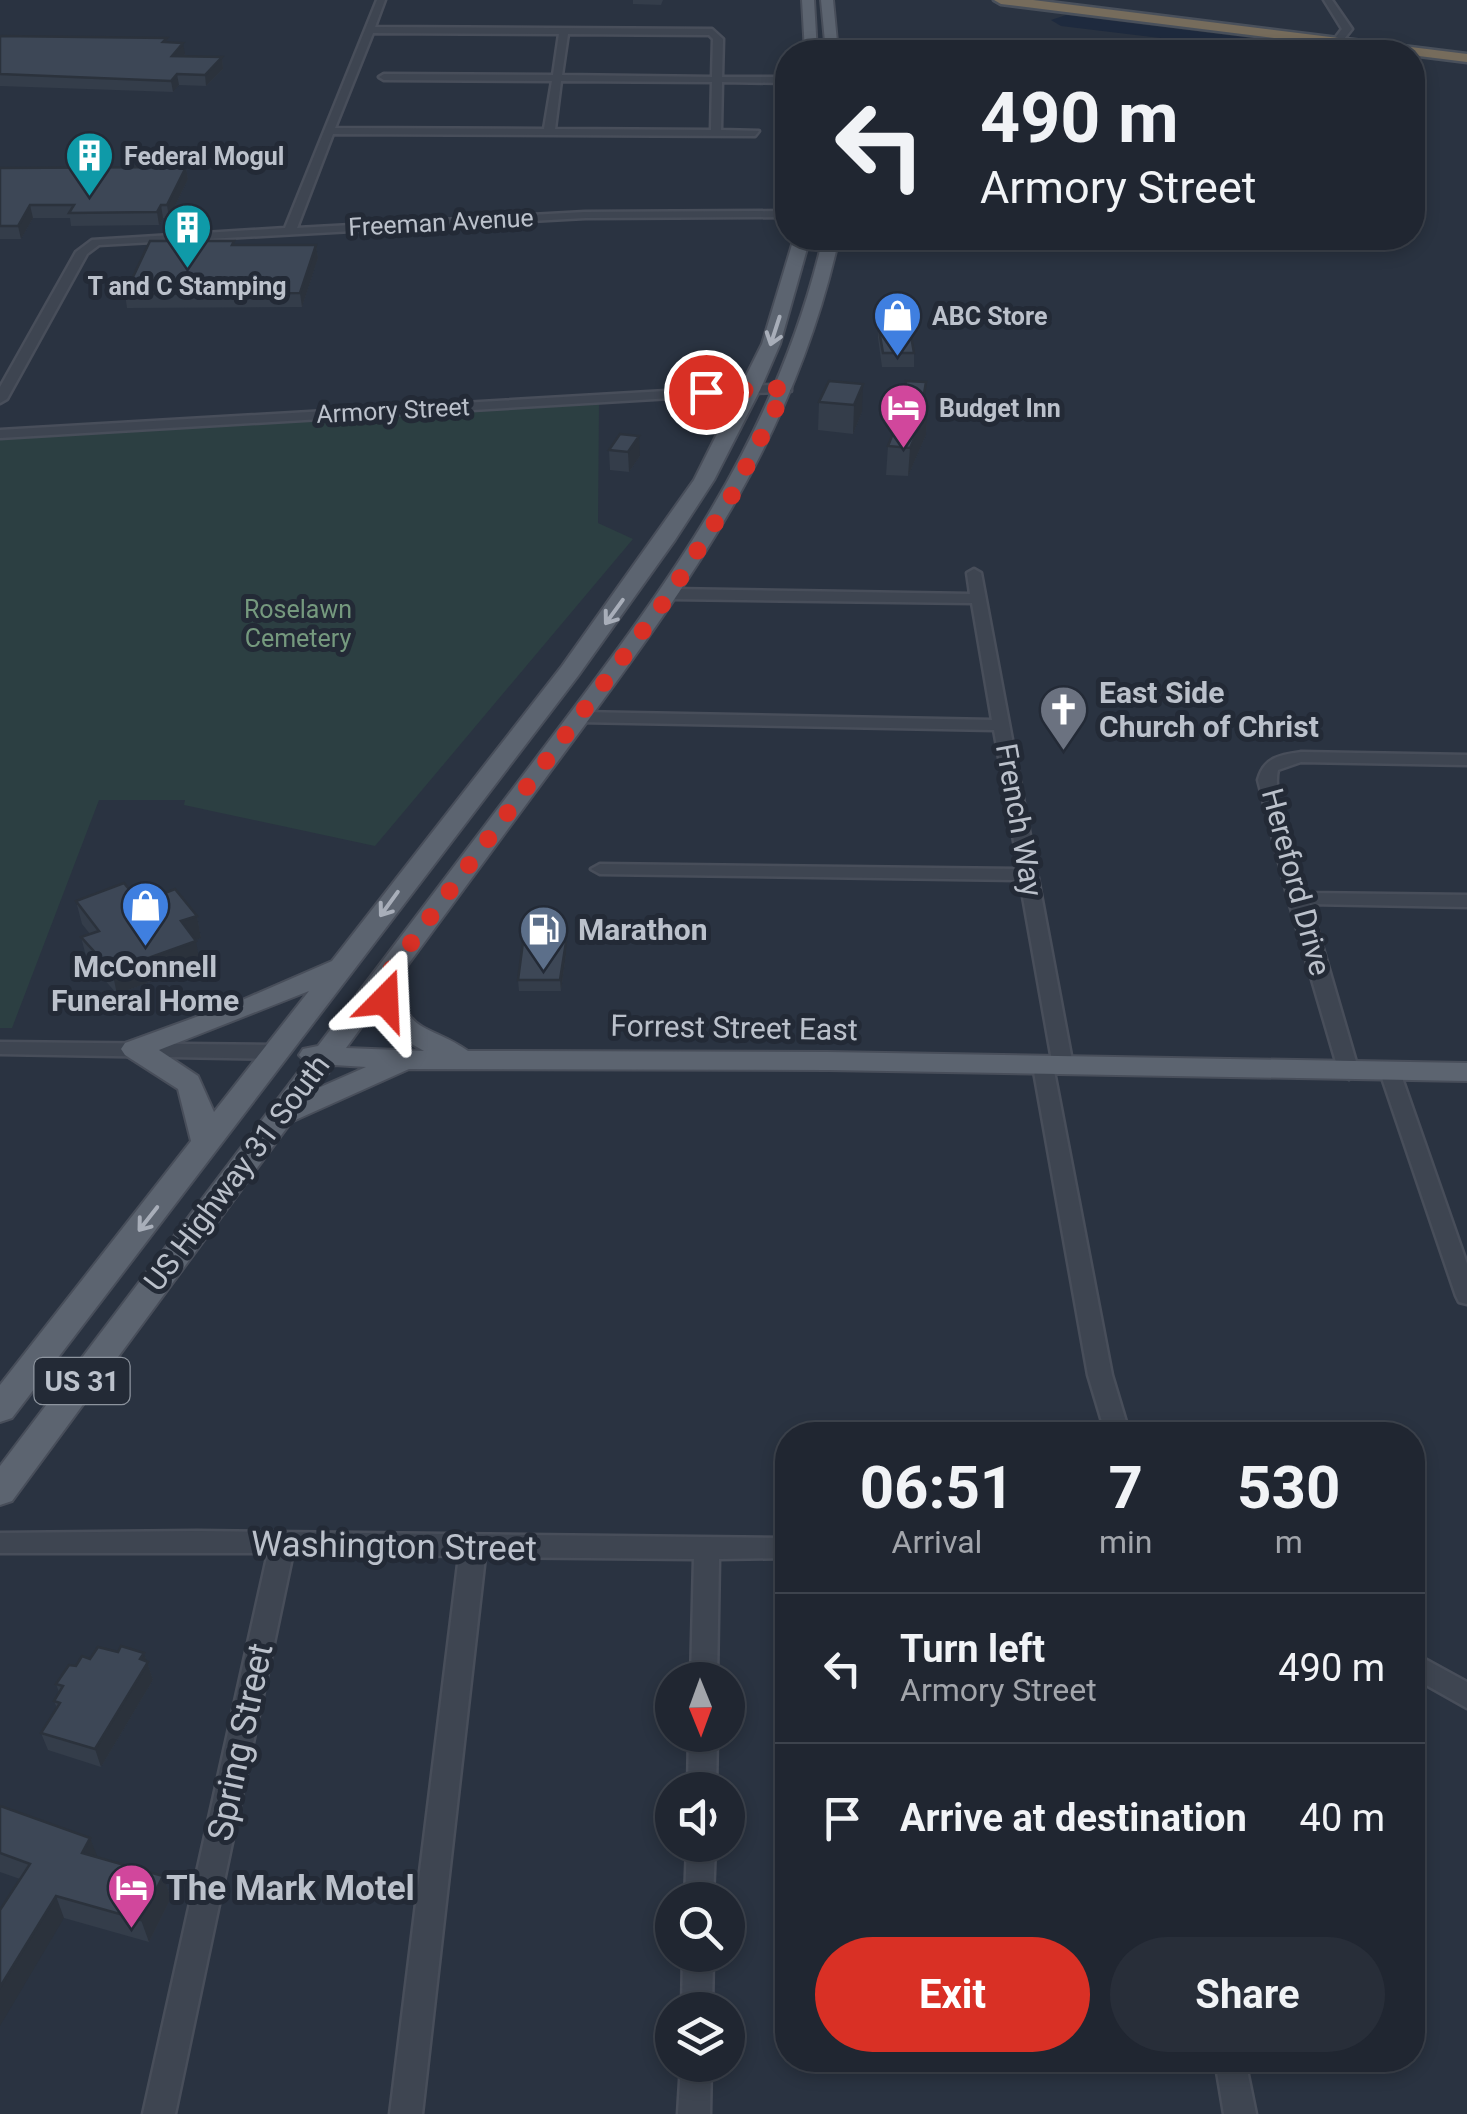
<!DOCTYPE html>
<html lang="en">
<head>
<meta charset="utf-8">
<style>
	body { margin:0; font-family:Roboto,sans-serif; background:#282e39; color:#f1f3f6; height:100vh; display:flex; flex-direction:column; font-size:38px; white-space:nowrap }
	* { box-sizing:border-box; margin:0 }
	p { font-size:32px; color:#a2a5ab }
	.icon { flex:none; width:55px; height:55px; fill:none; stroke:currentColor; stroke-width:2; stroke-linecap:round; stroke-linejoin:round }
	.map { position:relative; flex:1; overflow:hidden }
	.sheet { position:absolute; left:775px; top:1422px; width:650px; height:650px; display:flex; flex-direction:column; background:#202631; border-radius:40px; box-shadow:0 5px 15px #0003,0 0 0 2px #3d434d }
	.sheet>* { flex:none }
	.top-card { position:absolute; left:775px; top:40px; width:650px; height:210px; border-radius:40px; box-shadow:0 5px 15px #0003,0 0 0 2px #3d434d; background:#202631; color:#f1f3f6; overflow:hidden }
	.needle { width:65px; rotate:179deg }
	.fabs { position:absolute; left:655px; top:1662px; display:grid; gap:20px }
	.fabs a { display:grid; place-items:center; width:90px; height:90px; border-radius:50%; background:#202631; box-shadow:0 5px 15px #0003,0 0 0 2px #3d434d; font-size:50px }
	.pin { position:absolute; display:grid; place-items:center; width:85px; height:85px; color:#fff; margin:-42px; border:5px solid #fff; border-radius:50%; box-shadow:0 2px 10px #0007 }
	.me { position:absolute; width:110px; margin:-55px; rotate:21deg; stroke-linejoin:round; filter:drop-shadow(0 0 8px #0008) }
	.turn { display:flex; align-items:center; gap:35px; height:210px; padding:0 40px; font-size:45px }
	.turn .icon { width:130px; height:130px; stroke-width:2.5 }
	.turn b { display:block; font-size:70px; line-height:85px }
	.eta { display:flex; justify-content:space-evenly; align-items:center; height:170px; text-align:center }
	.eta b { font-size:60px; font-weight:700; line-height:70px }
	.cta { display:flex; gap:20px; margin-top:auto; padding:20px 40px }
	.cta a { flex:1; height:115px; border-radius:60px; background:#d93025; color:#fff; font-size:40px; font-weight:700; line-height:115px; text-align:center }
	.cta a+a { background:#282e39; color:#f1f3f6 }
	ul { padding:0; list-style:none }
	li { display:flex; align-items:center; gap:30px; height:150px; padding:0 40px; border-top:2px solid #3d434d }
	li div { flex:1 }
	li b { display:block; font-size:38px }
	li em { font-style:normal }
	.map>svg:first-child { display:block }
	.green { fill:#2c3f42 }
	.water { fill:#1e2a3e }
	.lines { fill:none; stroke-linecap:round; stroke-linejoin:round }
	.minor-casing { stroke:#484e5a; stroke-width:5 }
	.major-casing { stroke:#484e5a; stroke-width:4 }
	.highway-casing { stroke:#49505b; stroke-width:5 }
	.minor { fill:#3e4551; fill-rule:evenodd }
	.major { fill:#5c6470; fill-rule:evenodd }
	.highway { fill:#766c5c; fill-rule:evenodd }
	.wall { fill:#343d4a }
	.shaded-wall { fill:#2b323c }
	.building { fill:#3d4756; stroke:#2b323c; stroke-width:2.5 }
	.oneway { stroke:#a8aeb9 }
	.route { stroke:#d93025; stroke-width:18; stroke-dasharray:0 32.4 }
	.labels { text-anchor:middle; stroke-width:10; stroke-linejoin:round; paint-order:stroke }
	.far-poi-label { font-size:25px; font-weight:bold; fill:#bbc1cb; stroke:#232a36; text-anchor:start }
	.far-street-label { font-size:25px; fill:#bbc1cb; stroke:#232a36 }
	.far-park-label { font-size:25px; fill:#75997e; stroke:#232a36 }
	.shield { fill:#232a36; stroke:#8d949e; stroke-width:2.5 }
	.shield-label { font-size:28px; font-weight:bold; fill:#bbc1cb }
	.poi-label { font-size:30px; font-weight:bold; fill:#bbc1cb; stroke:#232a36; text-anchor:start }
	.street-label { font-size:30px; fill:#bbc1cb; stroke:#232a36 }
	.near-street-label { font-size:35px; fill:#bbc1cb; stroke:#232a36 }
	.near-poi-label { font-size:35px; font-weight:bold; fill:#bbc1cb; stroke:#232a36; text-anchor:start }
</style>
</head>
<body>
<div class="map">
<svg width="1467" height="2114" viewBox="0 0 1467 2114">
	<rect width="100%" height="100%" fill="#2a3341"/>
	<!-- green -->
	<path class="green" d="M599 404 598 523 633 539 375 846 184 805 185 800H99L12 1028H0V439Z"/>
	<!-- water -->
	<path class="water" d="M1066 15 1299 44 1309 48 1307 52H1276L1061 26 1051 20Z"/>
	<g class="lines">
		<defs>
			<path id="minor" d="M377 0H385L375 27 712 29 723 39 722 77H788V83L722 82 721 130 759 131 755 136 333 134 297 228 585 212 788 211V217L585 218 99 245 87 254 7 399 0 403V387L76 252 92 240 285 228ZM373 33 559 34 553 75 384 74 379 77 384 80 552 81 544 129 335 128ZM568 34 709 35 713 39 712 77 562 75ZM561 81 712 82 711 130 555 129Z
				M1324 0H1332L1352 29 1340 44 1332 42 1342 29Z
				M786 384 791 385V391L0 438V430Z
				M974 569 981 573 1073 1066 1063 1073 1053 1066 1112 1375 1130 1435H1106L1088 1375 1033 1066 1043 1059 1053 1066 1020 880 600 874 591 869 600 864 1019 869 994 730 579 722 571 717 579 712 992 720 972 603 671 599 663 594 671 589 970 594 967 573Z
				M1301 752 1467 755V765L1301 762 1278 770C1271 799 1298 863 1307 893L1467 895V907L1310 904 1359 1072 1349 1079 1339 1072 1288 898 1258 780C1264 757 1280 755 1301 752Z
				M0 1042 277 1045 287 1052 277 1059 0 1054Z
				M1390 1065 1400 1072 1467 1264V1304L1459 1302 1456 1296 1380 1072Z
				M197 1531 788 1538V1558L719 1559 717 1680H691L694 1559 485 1557 422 2114H390L459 1556 293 1553 175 2114H143L268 1553H0V1533Z
				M1412 1652 1467 1682V1708L1412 1677Z
				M689 1735H717L716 1790H688Z
				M687 1845H715L713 1900H685Z
				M683 1955H713L712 2010H682Z
				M1215 2060H1245L1256 2114H1224Z
				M681 2065H711L710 2114H678Z"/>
			<path id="major" d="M802 0H814L817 52H805Z
				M821 0H833L838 52H826Z
				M794 238H810L780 344 760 390 714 480 675 540 578 676 12 1418 0 1422V1385L191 1141 178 1089 125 1055 121 1049 125 1043 240 1001 332 961 562 666 694 480 762 344ZM309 991 214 1112 198 1076 159 1050Z
				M823 238H839C796 432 697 573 581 730 521 811 461 893 401 974 400 1035 429 1023 468 1051L828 1052 1467 1063V1081L828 1070 409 1069 291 1122 12 1501 0 1505V1466L306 1062 299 1055 303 1049 318 1046C391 950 464 853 537 757 664 589 774 447 823 238ZM376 1007 394 1034 424 1051 346 1048ZM334 1065 366 1067 316 1089Z"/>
			<path id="highway" d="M994 0H1033L1467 54V62L1001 4Z"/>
		</defs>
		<!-- minor casing -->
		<use href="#minor" class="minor-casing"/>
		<!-- major casing -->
		<use href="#major" class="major-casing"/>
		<!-- highway casing -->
		<use href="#highway" class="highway-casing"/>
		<!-- minor -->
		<use href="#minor" class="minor"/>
		<!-- major -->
		<use href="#major" class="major"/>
		<!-- highway -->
		<use href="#highway" class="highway"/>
	</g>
	<!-- wall -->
	<path class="wall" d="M633 0H663L661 5 633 4Z
		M0 36 167 42 185 54 183 56 222 57 223 69 206 86 179 85 173 92 0 86Z
		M186 167 188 179 169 218H163L159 225 71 226 70 218H33L21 239H0V168Z
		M235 245H316L318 258 302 307 127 308 125 294Z
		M878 324 914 353V367H882L878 338Z
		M829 381 862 412 853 434 818 430 819 402Z
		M926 382 924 407H928L926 435 908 476 886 475 888 446Z
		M620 434 640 456 629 472 610 470 609 450Z
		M76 901 140 903 197 916 201 938 195 940 200 964 117 994 87 960 81 937 90 934 82 924Z
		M566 954 561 991H519L518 980Z
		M144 1653 153 1680 101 1767 48 1750 41 1733 57 1708 54 1701 59 1692 56 1684 76 1666 90 1659Z
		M0 1806 90 1838 97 1858 163 1876 171 1898 149 1942 64 1918 20 1879 0 1872Z"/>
	<!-- shaded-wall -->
	<path class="shaded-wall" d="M183 43 185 54 173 67 172 56Z
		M222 57 223 69 206 86 205 75Z
		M177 74 179 85 173 92 171 81Z
		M186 167 188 179 169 218 167 205Z
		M30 205 33 218 21 239 18 226Z
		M161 205 163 218 159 225 157 212Z
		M316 245 318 258 302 307 300 293Z
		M926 382 924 410 928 407 926 435 908 476 910 448Z
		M863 384 862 412 853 434 854 405Z
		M639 436 640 456 629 472 628 452Z
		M197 916 201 938 186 944 181 921Z
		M196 941 200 964 117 994 112 971Z
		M566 942V954L561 991 560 980Z
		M144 1653 153 1680 101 1767 95 1749Z
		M90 1838 99 1861 82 1853Z
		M163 1876 171 1898 149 1942 141 1920Z
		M56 1896 64 1918 0 2026V1987Z"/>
	<!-- building -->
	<path class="building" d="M0 36 167 38 163 42 183 43 172 56 222 57 205 75 177 74 171 81 0 74Z
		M186 167 167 205H161L157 212 69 213 74 205H30L18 226H0V168Z
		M150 241H234L232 245H316L300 293 125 294Z
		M878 324H909L914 353H883Z
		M829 381 863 384 854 405 819 402Z
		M906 381 926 382 922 406 928 407 910 448 888 446 903 408Z
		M620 434 639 436 628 452 609 450Z
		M124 883 140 903 175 889 197 916 181 921 196 941 112 971 81 937 99 931 76 901Z
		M523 942H566L560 980H518Z
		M121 1646 144 1653 140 1659 148 1662 95 1749 41 1733 60 1703 54 1701 63 1686 56 1684 69 1665 76 1666 82 1656 90 1659 98 1647 118 1652Z
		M0 1806 90 1838 82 1853 163 1876 141 1920 56 1896 0 1987V1910L30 1864 0 1853Z"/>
	<!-- one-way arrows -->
	<defs><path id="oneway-shaft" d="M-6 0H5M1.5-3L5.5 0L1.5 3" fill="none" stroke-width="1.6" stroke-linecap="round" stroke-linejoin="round" transform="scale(2.5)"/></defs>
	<g class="oneway">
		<use href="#oneway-shaft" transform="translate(775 331) rotate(108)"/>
		<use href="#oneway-shaft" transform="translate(614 612) rotate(126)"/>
		<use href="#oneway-shaft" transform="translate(389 904) rotate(126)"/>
		<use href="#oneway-shaft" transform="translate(148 1219) rotate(128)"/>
	</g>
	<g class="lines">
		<!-- route -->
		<path class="route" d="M385 1000 388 974 670 594 730 499 786 388 706 392"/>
	</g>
	<!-- icons -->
	<defs>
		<symbol id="building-pin" viewBox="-11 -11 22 30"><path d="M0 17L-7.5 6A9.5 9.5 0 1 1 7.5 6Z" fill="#0f9aa8" stroke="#232a36"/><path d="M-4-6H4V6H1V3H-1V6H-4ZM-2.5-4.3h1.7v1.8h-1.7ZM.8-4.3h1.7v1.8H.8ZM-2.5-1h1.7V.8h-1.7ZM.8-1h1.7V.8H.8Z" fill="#fff"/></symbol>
		<symbol id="shop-pin" viewBox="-11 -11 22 30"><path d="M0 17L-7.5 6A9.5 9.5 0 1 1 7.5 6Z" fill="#3f7fe0" stroke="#232a36"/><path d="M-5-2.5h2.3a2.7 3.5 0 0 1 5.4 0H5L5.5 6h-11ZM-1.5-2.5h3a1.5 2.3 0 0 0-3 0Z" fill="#fff"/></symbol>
		<symbol id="hotel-pin" viewBox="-11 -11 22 30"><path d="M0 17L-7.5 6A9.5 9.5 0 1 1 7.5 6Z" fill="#d1479c" stroke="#232a36"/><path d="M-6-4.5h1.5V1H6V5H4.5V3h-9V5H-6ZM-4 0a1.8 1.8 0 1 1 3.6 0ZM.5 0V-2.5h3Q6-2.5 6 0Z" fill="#fff"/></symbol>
		<symbol id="church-pin" viewBox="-11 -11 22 30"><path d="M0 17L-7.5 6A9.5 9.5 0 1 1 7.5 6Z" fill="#6b7280" stroke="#232a36"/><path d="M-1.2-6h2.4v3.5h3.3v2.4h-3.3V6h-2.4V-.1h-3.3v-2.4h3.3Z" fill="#fff"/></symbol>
		<symbol id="fuel-pin" viewBox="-11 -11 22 30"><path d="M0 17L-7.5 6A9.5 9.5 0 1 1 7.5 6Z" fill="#5c6f8a" stroke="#232a36"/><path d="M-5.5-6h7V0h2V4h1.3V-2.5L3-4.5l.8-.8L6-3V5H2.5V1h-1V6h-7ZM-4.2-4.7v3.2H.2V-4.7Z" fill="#fff"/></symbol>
	</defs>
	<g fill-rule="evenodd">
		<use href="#building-pin" x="62" y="128" width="55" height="75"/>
		<use href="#building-pin" x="160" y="200" width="55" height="75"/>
		<use href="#shop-pin" x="870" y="288" width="55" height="75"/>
		<use href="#hotel-pin" x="876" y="380" width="55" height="75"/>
		<use href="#church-pin" x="1036" y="682" width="55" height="75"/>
		<use href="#shop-pin" x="118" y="878" width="55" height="75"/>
		<use href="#fuel-pin" x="516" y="902" width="55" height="75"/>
		<use href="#hotel-pin" x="104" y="1860" width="55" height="75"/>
	</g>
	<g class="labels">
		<!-- far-poi labels -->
		<g class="far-poi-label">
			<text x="124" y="165">Federal Mogul</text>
			<text x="187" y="295" text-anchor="middle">T and C Stamping</text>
			<text x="932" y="325">ABC Store</text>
			<text x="939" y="417">Budget Inn</text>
		</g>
		<!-- far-street labels -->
		<g class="far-street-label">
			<text transform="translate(441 222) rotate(-3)" y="9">Freeman Avenue</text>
			<text transform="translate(393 410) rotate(-3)" y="9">Armory Street</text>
		</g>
		<!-- far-park labels -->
		<g class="far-park-label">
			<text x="298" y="618">Roselawn<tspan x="298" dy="29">Cemetery</tspan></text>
		</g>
		<!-- shield labels -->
		<rect class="shield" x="34.5" y="1358" width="95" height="46" rx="8"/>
		<g class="shield-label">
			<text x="82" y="1391">US 31</text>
		</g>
		<!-- poi labels -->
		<g class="poi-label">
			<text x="1099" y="703">East Side<tspan x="1099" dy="34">Church of Christ</tspan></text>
			<text x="578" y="940">Marathon</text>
			<text x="145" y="977" text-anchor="middle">McConnell<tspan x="145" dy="34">Funeral Home</tspan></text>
		</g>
		<!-- street labels -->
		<g class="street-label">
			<text transform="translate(1019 820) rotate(80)" y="10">French Way</text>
			<text transform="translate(1296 882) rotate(75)" y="10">Hereford Drive</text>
			<text transform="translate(734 1028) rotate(1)" y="10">Forrest Street East</text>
			<text transform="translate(237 1173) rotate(-53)" y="10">US Highway 31 South</text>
		</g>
		<!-- near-street labels -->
		<g class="near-street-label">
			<text transform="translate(394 1546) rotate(1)" y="12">Washington Street</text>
			<text transform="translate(240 1742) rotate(-78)" y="12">Spring Street</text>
		</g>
		<!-- near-poi labels -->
		<g class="near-poi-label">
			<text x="166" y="1900">The Mark Motel</text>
		</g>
	</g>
</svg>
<div class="fabs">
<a><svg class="needle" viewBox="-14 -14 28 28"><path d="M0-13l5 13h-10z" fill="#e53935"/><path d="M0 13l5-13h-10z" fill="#a2a5ab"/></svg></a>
<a><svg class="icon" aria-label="sound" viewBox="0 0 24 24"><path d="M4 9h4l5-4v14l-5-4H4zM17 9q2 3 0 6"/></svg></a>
<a><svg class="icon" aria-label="search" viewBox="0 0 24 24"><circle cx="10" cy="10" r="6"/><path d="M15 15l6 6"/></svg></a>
<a><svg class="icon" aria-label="layers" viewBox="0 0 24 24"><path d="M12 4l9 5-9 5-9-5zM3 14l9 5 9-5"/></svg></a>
</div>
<div class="pin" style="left:706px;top:392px;background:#d93025"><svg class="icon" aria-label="arrive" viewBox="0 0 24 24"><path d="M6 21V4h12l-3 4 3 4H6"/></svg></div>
<svg class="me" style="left:385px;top:1000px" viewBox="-20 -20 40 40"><path d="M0-17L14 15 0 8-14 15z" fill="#d93025" stroke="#fff" stroke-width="4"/></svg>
<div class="top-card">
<div class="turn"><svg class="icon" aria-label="left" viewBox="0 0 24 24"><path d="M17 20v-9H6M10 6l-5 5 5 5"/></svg><div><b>490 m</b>Armory Street</div></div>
</div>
<section class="sheet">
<div class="eta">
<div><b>06:51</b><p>Arrival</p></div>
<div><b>7</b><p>min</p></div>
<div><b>530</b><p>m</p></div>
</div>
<ul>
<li><svg class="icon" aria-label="left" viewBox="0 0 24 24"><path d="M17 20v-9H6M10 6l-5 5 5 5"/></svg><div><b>Turn left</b><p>Armory Street</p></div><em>490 m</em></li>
<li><svg class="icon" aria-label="arrive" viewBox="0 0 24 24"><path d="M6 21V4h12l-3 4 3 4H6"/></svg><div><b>Arrive at destination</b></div><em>40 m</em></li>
</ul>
<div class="cta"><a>Exit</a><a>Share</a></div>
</section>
</div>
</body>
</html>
